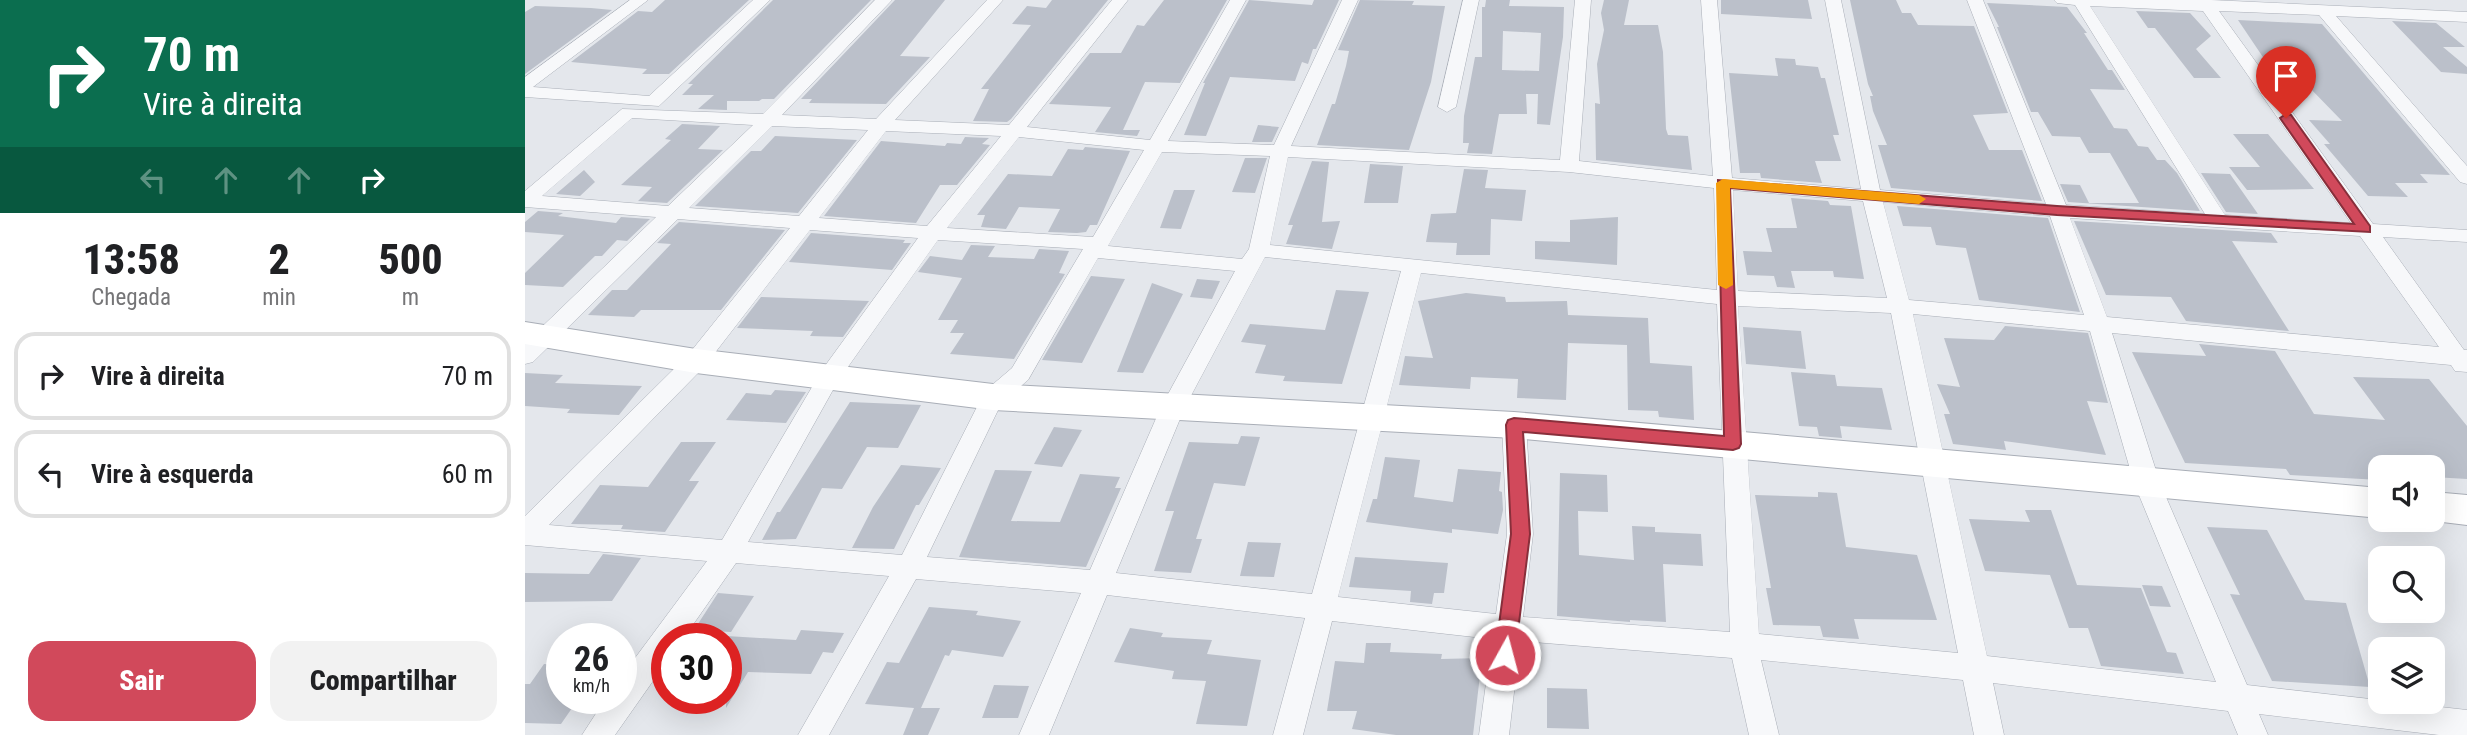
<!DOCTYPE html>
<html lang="pt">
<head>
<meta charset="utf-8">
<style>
	body { margin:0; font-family:"Roboto Condensed",sans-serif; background:#f2f2f2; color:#202124; height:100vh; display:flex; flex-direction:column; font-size:26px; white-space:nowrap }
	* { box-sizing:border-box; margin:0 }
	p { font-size:23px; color:#757577 }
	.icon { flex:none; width:38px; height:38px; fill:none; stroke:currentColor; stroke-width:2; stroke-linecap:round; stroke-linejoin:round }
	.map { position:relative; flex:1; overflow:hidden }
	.panel { display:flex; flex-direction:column; background:#fff; width:525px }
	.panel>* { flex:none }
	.top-card { background:#0b6e4f; color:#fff; overflow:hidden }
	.buttons { position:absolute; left:1843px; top:455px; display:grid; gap:14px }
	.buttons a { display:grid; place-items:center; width:77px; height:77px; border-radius:14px; background:#fff; box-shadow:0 7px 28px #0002; font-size:35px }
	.speed { position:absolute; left:21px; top:623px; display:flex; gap:14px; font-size:35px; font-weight:700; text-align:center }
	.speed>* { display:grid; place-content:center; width:91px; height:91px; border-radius:50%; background:#fff; box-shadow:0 7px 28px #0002; line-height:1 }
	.speed small { font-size:18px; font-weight:400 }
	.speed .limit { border:10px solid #d22; background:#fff; color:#111 }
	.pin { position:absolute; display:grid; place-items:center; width:60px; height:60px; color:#fff; margin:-72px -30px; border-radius:50% 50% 50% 0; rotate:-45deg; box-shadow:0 0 7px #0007 }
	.pin .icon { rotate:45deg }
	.me { position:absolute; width:77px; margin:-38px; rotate:7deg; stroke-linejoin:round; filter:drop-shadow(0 0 5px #0008) }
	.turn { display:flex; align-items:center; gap:24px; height:147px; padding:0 28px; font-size:32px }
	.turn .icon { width:91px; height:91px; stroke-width:2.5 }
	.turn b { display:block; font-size:49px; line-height:60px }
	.lanes { display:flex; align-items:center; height:66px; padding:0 28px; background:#0003; justify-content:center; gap:35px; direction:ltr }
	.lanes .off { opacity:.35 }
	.eta { display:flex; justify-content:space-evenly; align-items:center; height:119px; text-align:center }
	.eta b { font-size:42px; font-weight:800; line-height:49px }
	.cta { display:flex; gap:14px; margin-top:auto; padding:14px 28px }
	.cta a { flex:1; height:80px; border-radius:21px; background:#d1495b; color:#fff; font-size:28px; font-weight:800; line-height:80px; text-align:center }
	.cta a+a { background:#f2f2f2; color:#202124 }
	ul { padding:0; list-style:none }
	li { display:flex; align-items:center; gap:21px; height:88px; margin:0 14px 10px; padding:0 14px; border:4px solid #e0e0e0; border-radius:21px }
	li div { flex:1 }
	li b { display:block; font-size:26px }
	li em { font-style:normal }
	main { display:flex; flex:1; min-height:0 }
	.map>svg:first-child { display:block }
	.building { fill:#bbc0ca; fill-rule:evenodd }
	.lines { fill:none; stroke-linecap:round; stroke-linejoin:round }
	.street-casing { stroke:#a9aeb7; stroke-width:1 }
	.secondary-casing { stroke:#a9aeb7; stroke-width:2 }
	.street { fill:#f7f8fa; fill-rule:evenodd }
	.secondary { fill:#fff; fill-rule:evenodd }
	.route { fill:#d1495b; stroke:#882f3b; stroke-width:2 }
	.slow { fill:#f59e0b }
</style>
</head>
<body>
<main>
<section class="panel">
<div class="top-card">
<div class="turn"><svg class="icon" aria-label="right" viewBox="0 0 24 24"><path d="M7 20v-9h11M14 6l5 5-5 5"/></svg><div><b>70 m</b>Vire à direita</div></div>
<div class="lanes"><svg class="icon off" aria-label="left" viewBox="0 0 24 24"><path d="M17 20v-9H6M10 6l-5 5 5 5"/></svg><svg class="icon off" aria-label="ahead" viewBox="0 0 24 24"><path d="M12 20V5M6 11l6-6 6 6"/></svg><svg class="icon off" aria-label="ahead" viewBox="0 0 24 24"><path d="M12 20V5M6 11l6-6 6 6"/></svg><svg class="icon" aria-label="right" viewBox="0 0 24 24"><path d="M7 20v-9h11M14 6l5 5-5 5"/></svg></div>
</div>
<div class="eta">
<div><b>13:58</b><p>Chegada</p></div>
<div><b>2</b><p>min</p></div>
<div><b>500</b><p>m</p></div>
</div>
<ul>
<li><svg class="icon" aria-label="right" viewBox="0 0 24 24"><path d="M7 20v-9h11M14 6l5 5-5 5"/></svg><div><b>Vire à direita</b></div><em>70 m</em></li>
<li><svg class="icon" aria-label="left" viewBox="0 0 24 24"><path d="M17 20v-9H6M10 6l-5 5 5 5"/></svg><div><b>Vire à esquerda</b></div><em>60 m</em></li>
</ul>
<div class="cta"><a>Sair</a><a>Compartilhar</a></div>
</section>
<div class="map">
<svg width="1942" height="735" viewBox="0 0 1942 735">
	<rect width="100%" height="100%" fill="#e4e7ec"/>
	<!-- building -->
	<path class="building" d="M140 0H224L144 74H117L122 69 46 62 113 11 127 12Z
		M248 0H346L249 99H237L234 101H202V110L173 109 189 95H157L168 84H163Z
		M370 0H420L375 56 405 57 361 104 284 103 287 99H276Z
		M527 0H583L486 119 482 122 448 121 464 89H456L506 25 487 24 502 6 521 8Z
		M639 0H702L655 83 620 82 598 130H615L612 136 570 132 586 107 524 104 565 53H596L612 25 619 26Z
		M724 0 787 5 789 0H814L791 49H788L783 64 777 62 770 81 705 77 681 136 659 135 680 83H678Z
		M835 0 889 1 887 5 920 6 906 82 884 150 792 145 807 104H810L821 66 824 51 813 50Z
		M961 0H985L984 6 1039 7 1038 37 1025 125 1012 124 1013 94H1001L1002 114H974L967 154 942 153 944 143H938L939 116 950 57H957V7H960ZM978 31 1016 33 1014 71 977 70Z
		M1079 0H1104L1099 25H1133L1138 52 1141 129 1143 135 1163 136 1167 170 1071 160 1070 103 1075 104 1072 64 1079 30 1076 13Z
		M1196 0H1283L1287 19 1196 14Z
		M1325 0H1371L1377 13H1386L1393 25 1449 26 1483 113 1448 115 1464 150H1497L1517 201 1366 188 1353 145H1362L1348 111 1345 96H1348L1343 84Z
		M1462 3 1542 7 1562 33H1559L1583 70H1587L1600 90 1565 89 1589 128 1602 129 1613 146 1623 147 1632 160H1640L1652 173 1675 211 1543 202 1535 184 1555 185 1564 203H1614L1585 153H1564L1555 137 1527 136 1513 112H1506L1472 27H1474Z
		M10 6 66 8 87 10 0 74V12Z
		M1611 11 1665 13 1686 36 1671 49 1696 78H1669L1630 28H1623Z
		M1713 20 1797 24 1925 175 1895 174 1903 183H1870L1883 197 1843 196 1799 144H1805L1784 120 1817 121 1781 84H1756Z
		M1867 21 1911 23 1940 47H1918L1942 67V74L1916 72Z
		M1250 58 1270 59 1271 65 1293 67 1296 78H1300L1314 135H1308L1316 161H1290L1297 183 1236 178 1235 173H1215L1204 73 1253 76Z
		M157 124 195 126 173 149 198 150 142 203 113 201 127 187 96 185 146 140 140 139Z
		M733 125 754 127 747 142H727Z
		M1708 134H1743L1789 189 1722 190 1704 167H1735Z
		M250 136 332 140 273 213 170 206 226 151H236Z
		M440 137 464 138 457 144 465 145 432 185H415L391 223 299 216 356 141 420 146 422 143 436 144Z
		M560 147 605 151 572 225H565L561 232 552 233 523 232 535 209 494 207 481 229 456 227 460 215H452L483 174 527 176 543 149 558 150Z
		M720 158H742L730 193 707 192Z
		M787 161 804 162 797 222 815 221 807 249 761 244 768 225H763Z
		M845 164 878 166 873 203H839Z
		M939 169 963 170 960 188 1001 190 997 221 966 219 965 255H931L932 243 901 242 906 214 931 213Z
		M59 170 70 182 55 196 31 194Z
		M1676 173 1705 174 1733 214 1701 212Z
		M649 190H670L656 229 635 228Z
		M1266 198 1303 201 1305 205 1326 206 1339 279 1309 277 1308 271H1266L1270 288 1252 287 1249 276 1222 275 1218 251 1247 252 1241 228H1272Z
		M1372 206 1523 218 1555 312 1454 300 1441 248 1411 245 1406 227 1378 226Z
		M13 211 38 213 33 216 91 223 96 217 125 219 102 241 92 240 77 256H70L38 287 0 285V273L39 235 0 232V222Z
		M1093 217 1092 265 1010 259V241L1045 242V220Z
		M1549 221 1746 233 1753 243 1707 241 1764 331 1661 321 1646 297 1581 295Z
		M154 222 260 230 196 310H116L109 317 63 315 87 290H102L146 244 132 243Z
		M286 233 380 240 378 243H386L367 270 264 262Z
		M446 245 470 246 463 257 509 259 514 249 544 251 534 273 540 274 489 359 425 354 439 333H425L433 320H413L437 278 393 272 405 256 437 260Z
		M566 276 600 279 557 363 517 360Z
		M672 279 695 281 687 299 665 297Z
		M627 283 658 294 618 373 592 372Z
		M811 290 844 292 817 384 758 381 760 376 730 373 741 345 716 342 725 324 800 330Z
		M941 293 980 297 981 302 1042 301 1043 315 1123 318 1125 363 1167 366 1169 420 1134 417 1133 411 1103 410 1102 345 1043 343 1041 400 992 398 993 379 946 377 945 389 874 385 880 356 908 358 893 301Z
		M236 297 344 301 318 337 285 336 288 331 212 328Z
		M1480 326 1563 333 1583 403 1562 401 1581 455 1479 441 1481 450 1428 444 1419 414H1425L1412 384 1435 387 1419 338 1469 340Z
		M1218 327 1276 331 1281 369 1221 364Z
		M1674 344 1750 351 1789 414 1860 420 1828 377 1904 379 1942 426V479L1908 477V467H1855V480L1765 475 1761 469 1660 463 1607 352 1681 356Z
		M1266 372 1310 375 1312 386 1357 388 1367 430 1315 426 1317 438 1294 436 1292 427 1274 426Z
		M0 373 38 375 30 383 117 386 94 415 42 413 45 409 0 406Z
		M250 390 281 392 261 423 201 420 221 393 246 395Z
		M325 402 396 405 373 448 342 447 317 489 297 488 271 539 237 540 252 512H255Z
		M529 427 557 430 537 467 509 464Z
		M716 436 735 437 720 486 689 483 671 539H677L666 573 629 571 649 511H640L664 442 713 444Z
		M156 442H191L164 481H174L140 532 96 529 98 525 46 524 75 485 123 487Z
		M860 457 895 460 889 497 928 502 933 469 976 472 974 491 977 492 978 510 973 534 927 529V533L841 522 848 499H852Z
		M376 465 416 468 394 505H391L369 549 327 548 348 507Z
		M470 470 507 471 486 521 535 522 555 474 595 477 590 488H596L561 567 434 557Z
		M1035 473 1082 475 1083 512 1053 511 1054 555 1109 560 1107 526 1130 527V532L1176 534 1178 566 1138 564 1141 622 1105 620V622L1032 616Z
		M1293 492 1312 493 1321 547 1392 555 1412 620 1329 619 1334 639 1298 637 1295 626 1248 625 1241 588H1246L1230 495 1293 497Z
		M1500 510H1526L1552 585 1616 588 1642 652 1651 653 1659 674 1576 666 1563 628H1544L1525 575 1460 571 1444 519 1505 522Z
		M1682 527 1742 530 1780 600 1821 603 1845 687 1747 681 1705 594 1715 595Z
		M723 542 756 543 749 577 715 576Z
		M78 554 116 558 87 601 0 602V573L64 574Z
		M830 557 923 563 919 593H909L907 604 885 602 886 591 824 587Z
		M1617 585 1637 586 1646 607 1625 606Z
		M193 593 229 596 206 632 169 630Z
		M404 607 453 611 451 615 496 621 478 657 427 650 424 656 420 655 396 708H415L403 735H378L389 708 340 704 362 662 374 663Z
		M605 628 638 633 636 637 687 640 682 654 736 660 722 726 671 724 681 681 647 679 649 671 589 662Z
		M276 630 319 633 308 653 298 652 286 674 223 672 201 708V636L271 640Z
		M841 643H866L865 652 917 654 916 659 957 658 948 735H871L827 729 832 711H802L810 661 839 663Z
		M19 664 37 665V698H54L36 724 0 723V684H5Z
		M469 685 504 686 493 718H457Z
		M1022 688 1062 689 1064 729 1022 728Z"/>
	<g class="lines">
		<defs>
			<path id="street" d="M105 0H123L8 87 124 96 228 0H245L134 106 0 97V77Z
				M350 0H367L257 115 351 119 462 0H478L370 120 484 125 587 0H603L502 127 625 140 705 0H721L643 141 749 145 817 0H833L766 146 1035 160 1050 0H1066L1054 161 1188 176 1176 0H1192L1207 178 1336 189 1300 0H1316L1355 190 1521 204 1442 0H1458L1541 205 1680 214 1550 5 1532 3 1529 0H1686L1942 12V22L1811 16 1942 166V184L1935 182 1794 15 1694 11 1848 224 1942 230V242L1858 237 1939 350H1942V372L1930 371 1926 365 1587 333 1635 483 1722 685 1942 710V735H1914L1734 714 1743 735H1713L1703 711 1468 683 1479 735H1449L1438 680 1236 660 1254 735H1224L1207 658 995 641 984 735H954L967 639 807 621 778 735H748L780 618 582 595 524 735H494L556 593 391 579 304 735H273L364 576 211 563 158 639H142V661L90 735H57L81 698H96V677L182 561 0 545V516L163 355 265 228 153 219 8 362 0 364V343L131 217 0 207V191L97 109 238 114ZM1565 6 1678 11 1826 223 1700 215ZM107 118 228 125 143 206 17 196ZM247 126 343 130 274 216 164 208ZM361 131 476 136 402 226 294 218ZM494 137 619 150 568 237 422 228ZM637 152 745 156 724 249 717 259 583 246ZM763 157 1044 172 1189 188 1192 290 745 245ZM1208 190 1338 201 1362 298 1213 291ZM1358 202 1525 216 1559 315 1384 300ZM1545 218 1835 236 1914 347 1582 317ZM285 230 393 238 297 370 197 540 24 525 179 367ZM413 240 558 249 487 368 460 391 377 555 223 542 313 381ZM740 257 876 271 787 594 591 573 660 407ZM573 258 710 271 636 407 565 570 402 557 477 402 503 380ZM896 273 1192 304 1205 632 998 617 1008 534 1001 425 997 419 989 416 981 419 977 425 982 534 971 614 813 597ZM1213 306 1366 313 1433 653 1234 634ZM1388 314 1565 331 1609 483 1691 682 1462 656Z
				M938 0H954L931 107 922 112 913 107Z"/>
			<path id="secondary" d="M0 322 171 349 468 384 989 412 1855 488V518L989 438 468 410 171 373 0 344Z
				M1908 492 1942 495V525L1901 520H1908Z"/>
		</defs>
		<!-- street casing -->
		<use href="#street" class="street-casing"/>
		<!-- secondary casing -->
		<use href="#secondary" class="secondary-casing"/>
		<!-- street -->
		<use href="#street" class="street"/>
		<!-- secondary -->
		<use href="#secondary" class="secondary"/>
	</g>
	<!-- route -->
	<path class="route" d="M1761 114 1766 115 1845 226V232L1532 215 1205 188 1216 444 1214 448 1208 450 998 432 1005 534 990 655 987 661 980 664 973 661 970 655 986 534 981 425 983 420 989 418 1199 436 1193 180 1532 206 1829 224 1755 118Z"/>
	<!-- slow -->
	<path class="slow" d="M1198 179 1394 195 1401 199 1394 204 1205 188 1208 285 1201 289 1193 285 1191 183Z"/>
</svg>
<div class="buttons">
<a><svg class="icon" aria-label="sound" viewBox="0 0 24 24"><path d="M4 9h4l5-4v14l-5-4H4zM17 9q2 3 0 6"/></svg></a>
<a><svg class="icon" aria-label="search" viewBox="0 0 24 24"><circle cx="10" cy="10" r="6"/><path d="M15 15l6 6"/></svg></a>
<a><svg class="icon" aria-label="layers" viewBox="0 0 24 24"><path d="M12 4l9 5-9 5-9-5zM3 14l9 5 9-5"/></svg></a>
</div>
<div class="speed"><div>26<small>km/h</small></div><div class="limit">30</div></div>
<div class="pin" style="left:1761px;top:118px;background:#d93025"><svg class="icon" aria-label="arrive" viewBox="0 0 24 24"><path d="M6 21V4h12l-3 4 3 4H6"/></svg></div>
<svg class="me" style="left:980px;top:655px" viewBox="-20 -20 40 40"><circle r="17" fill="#d1495b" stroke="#fff" stroke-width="3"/><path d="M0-11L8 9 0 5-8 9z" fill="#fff"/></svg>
</div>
</main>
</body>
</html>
